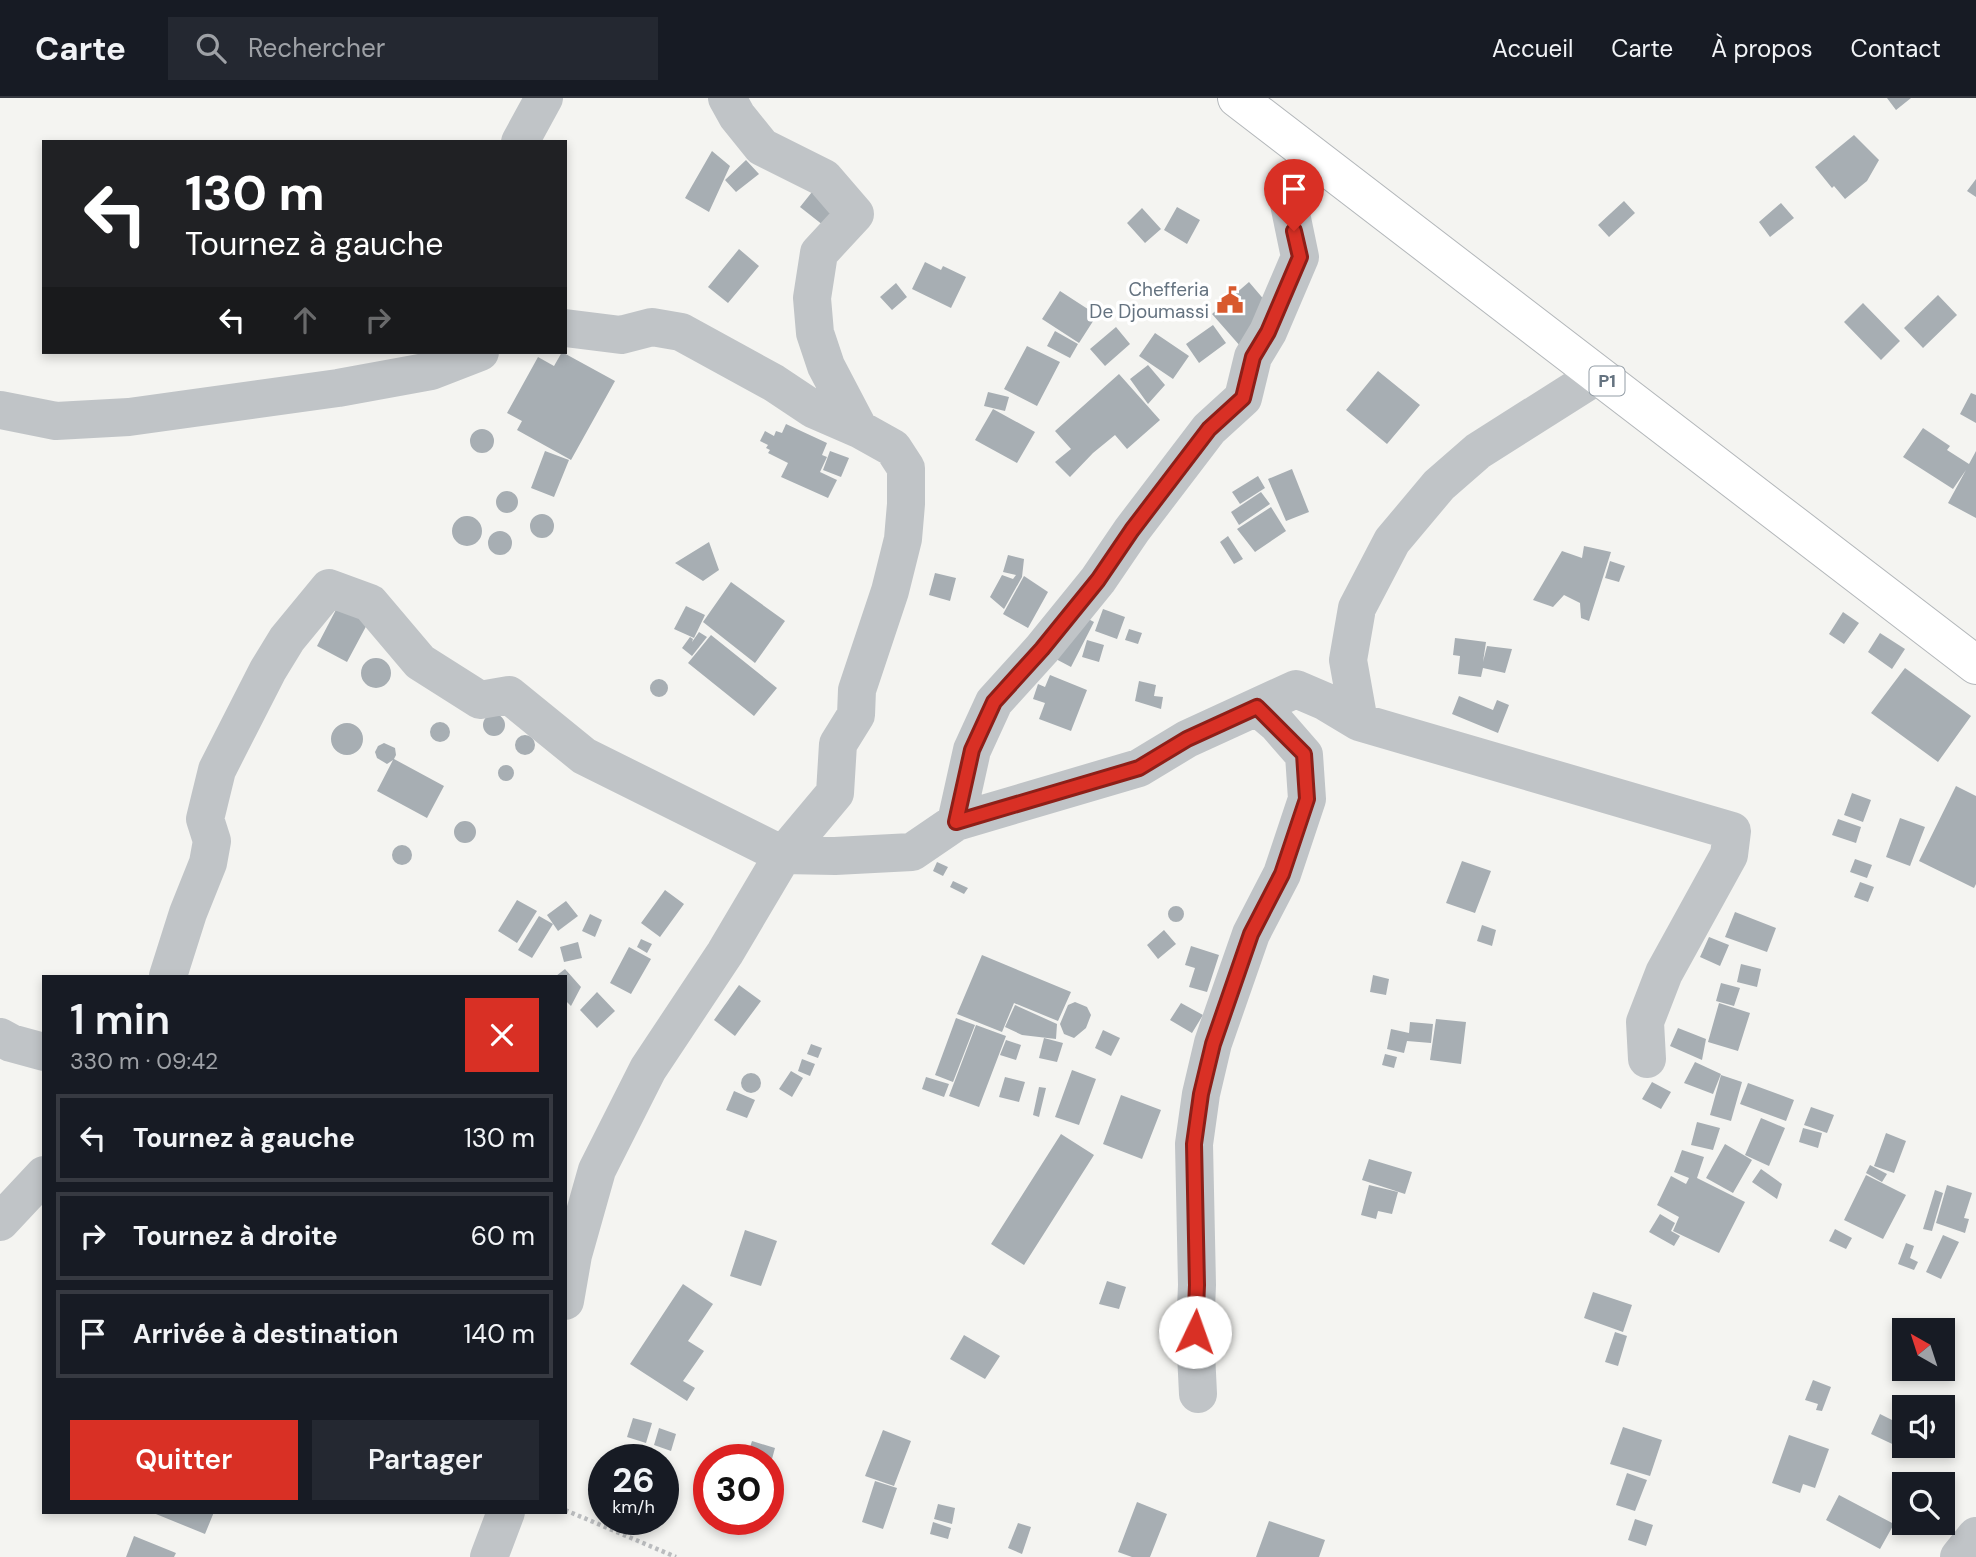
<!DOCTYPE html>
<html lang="fr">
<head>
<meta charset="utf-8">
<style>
	body { margin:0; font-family:"DM Sans",sans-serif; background:#242831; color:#f1f3f6; height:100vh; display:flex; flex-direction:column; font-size:26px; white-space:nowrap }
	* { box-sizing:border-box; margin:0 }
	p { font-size:23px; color:#9ea1a6 }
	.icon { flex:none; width:38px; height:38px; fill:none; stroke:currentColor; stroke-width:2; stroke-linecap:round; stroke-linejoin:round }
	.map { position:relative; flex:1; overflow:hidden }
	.side { position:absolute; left:42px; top:877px; width:525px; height:539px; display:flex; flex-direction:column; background:#171b24; border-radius:0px; box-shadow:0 4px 10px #0003 }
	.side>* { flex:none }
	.top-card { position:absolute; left:42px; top:42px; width:525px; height:214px; border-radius:0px; box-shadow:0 4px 10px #0003; background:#202124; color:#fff; overflow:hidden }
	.needle { width:46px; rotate:321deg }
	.buttons { position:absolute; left:1892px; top:1220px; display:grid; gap:14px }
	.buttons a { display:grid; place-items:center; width:63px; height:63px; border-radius:0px; background:#171b24; box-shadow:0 4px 10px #0003; font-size:35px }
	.speed { position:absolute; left:588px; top:1346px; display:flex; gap:14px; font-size:35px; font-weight:700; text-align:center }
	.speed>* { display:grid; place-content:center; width:91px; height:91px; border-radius:50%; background:#171b24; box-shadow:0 4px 10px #0003; line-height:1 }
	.speed small { font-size:18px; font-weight:400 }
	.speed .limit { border:10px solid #d22; background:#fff; color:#111 }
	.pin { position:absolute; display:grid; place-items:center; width:60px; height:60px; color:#fff; margin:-72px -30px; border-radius:50% 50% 50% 0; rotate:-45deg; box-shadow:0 0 7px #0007 }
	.pin .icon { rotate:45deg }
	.me { position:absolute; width:77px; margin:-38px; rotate:3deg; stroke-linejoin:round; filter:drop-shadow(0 0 5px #0008) }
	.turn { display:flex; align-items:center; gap:24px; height:147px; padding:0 28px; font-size:32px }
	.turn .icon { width:91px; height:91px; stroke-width:2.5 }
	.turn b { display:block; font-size:49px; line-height:60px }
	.lanes { display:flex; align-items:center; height:66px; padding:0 28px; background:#0003; justify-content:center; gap:35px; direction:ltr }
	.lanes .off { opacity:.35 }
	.round { display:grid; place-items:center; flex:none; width:74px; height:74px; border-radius:0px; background:#242831 }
	.headline { display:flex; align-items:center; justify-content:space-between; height:119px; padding:0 28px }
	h1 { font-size:42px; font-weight:600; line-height:52px }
	.action { display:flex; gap:14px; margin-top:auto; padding:14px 28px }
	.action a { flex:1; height:80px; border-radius:0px; background:#d93025; color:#fff; font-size:28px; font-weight:600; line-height:80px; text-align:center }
	.action a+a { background:#242831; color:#f1f3f6 }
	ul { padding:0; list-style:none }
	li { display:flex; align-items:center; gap:21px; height:88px; margin:0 14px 10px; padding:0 14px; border:4px solid #363941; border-radius:0px }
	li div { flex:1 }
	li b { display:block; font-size:26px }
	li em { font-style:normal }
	header { display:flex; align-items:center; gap:42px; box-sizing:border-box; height:98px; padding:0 35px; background:#171b24; border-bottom:2px solid #363941 }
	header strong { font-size:33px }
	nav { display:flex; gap:38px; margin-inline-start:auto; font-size:24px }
	.search { width:490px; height:63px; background:#242831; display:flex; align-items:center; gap:18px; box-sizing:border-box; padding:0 24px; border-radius:0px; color:#9ea1a6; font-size:26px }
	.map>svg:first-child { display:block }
	.building { fill:#a7aeb3 }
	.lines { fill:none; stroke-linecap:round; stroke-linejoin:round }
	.primary-casing { stroke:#b3b7ba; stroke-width:40 }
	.path { stroke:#babcbe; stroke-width:4.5; stroke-dasharray:3.5 3.5; stroke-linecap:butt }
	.street { stroke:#c0c4c7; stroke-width:38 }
	.primary { stroke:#fff; stroke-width:38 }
	.route-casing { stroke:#8d1f18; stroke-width:18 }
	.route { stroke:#d93025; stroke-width:12 }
	.labels { text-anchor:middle; stroke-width:7; stroke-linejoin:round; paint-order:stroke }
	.shield { fill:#fff; stroke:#939da6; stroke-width:2 }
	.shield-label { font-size:18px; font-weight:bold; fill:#657380 }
	.poi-label { font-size:19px; fill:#657380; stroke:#fff; text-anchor:end }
</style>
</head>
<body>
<header>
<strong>Carte</strong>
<div class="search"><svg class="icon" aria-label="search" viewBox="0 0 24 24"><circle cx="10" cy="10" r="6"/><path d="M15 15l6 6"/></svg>Rechercher</div>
<nav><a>Accueil</a><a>Carte</a><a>À propos</a><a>Contact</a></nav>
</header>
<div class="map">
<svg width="1976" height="1459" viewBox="0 0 1976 1459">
	<rect width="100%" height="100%" fill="#f4f4f1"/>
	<!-- building -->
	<path class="building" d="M1887 0H1911L1896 12Z
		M1854 37 1879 62 1867 83 1845 101 1834 88 1832 90 1815 69Z
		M712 53 730 68 709 114 685 100Z
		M746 62 759 76 736 94 725 82Z
		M1976 81V99L1967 93Z
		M816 89 844 110 828 131 800 109Z
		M1624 103 1635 115 1609 139 1598 127Z
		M1781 105 1794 120 1770 139 1759 124Z
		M1177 109 1200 122 1187 146 1164 132Z
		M1142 110 1161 131 1145 145 1127 125Z
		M739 151 759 168 728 205 708 189Z
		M925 164 941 172 943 168 966 179 951 210 912 191Z
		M1249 184 1272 211 1241 249 1212 216Z
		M896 185 907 199 892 212 880 199Z
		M1060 193 1097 217 1079 245 1042 221Z
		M1938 197 1957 217 1923 250 1904 230Z
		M1863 205 1900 243 1881 262 1844 224Z
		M1213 227 1226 245 1199 265 1186 246Z
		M1116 229 1130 246 1105 268 1090 251Z
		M1055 233 1078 246 1070 260 1047 248Z
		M1155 235 1189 258 1173 281 1139 258Z
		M1027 248 1060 264 1037 308 1004 291Z
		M562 254 615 283 571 362 517 332 522 323 507 315 538 259 554 268Z
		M1148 267 1165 287 1148 306 1130 281Z
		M1378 273 1420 307 1387 346 1346 312Z
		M1119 276 1160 322 1127 351 1115 337 1093 355 1070 379 1055 364 1071 351 1055 333Z
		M988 294 1009 299 1005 313 984 308Z
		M1971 295 1976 297V325L1960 316Z
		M993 311 1035 334 1017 365 975 342Z
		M786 326 827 345 822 357 827 359 820 374 837 382 828 400 781 379 788 365 768 355 770 352 766 350 768 347 760 343 765 333 774 338 776 333 782 335Z
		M1923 330 1950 348 1947 352 1969 366 1976 353V420L1948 405 1966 372 1953 391 1903 359Z
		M470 343a12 12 0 1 1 24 0a12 12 0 1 1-24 0Z
		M545 353 569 362 554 399 531 390Z
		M830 353 849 360 841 379 823 372Z
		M1292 371 1309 414 1286 423 1268 381Z
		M1258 378 1265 390 1240 406 1232 394Z
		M496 404a11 11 0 1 1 22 0a11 11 0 1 1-22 0Z
		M1261 394 1270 406 1239 427 1231 414Z
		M1271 409 1286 433 1255 454 1237 431Z
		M530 428a12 12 0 1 1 24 0a12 12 0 1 1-24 0Z
		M452 433a15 15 0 1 1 30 0a15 15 0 1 1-30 0Z
		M488 445a12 12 0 1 1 24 0a12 12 0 1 1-24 0Z
		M1228 438 1243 461 1234 466 1220 444Z
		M709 444 719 472 703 483 675 465Z
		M1584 448 1611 454 1589 523 1581 520 1580 505 1564 497 1553 509 1533 502 1562 453 1582 460Z
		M1008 457 1024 461 1022 479 1004 511 990 499 1002 477 1013 481 1016 477 1003 474Z
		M1610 463 1625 468 1619 484 1605 480Z
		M935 475 956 480 950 503 929 497Z
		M1024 478 1048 494 1028 530 1003 516Z
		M731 484 785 523 755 565 703 524Z
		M340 504 370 521 347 564 317 548Z
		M686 508 705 517 694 540 674 531Z
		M1103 511 1125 519 1117 541 1095 533Z
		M1075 514 1094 524 1071 569 1052 559Z
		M1843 514 1859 525 1844 546 1829 536Z
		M1129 531 1142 535 1138 546 1125 542Z
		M699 534 707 539 692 558 682 550 690 539 693 541 692 544Z
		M1880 535 1905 551 1892 571 1868 554Z
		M711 537 777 590 754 618 688 565Z
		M1455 540 1486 544 1483 564 1487 548 1512 551 1505 575 1483 570 1481 579 1458 576 1460 558 1453 557Z
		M1087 542 1104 547 1099 564 1082 559Z
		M361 575a15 15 0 1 1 30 0a15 15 0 1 1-30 0Z
		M1905 570 1971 618 1938 664 1871 615Z
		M1050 577 1087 592 1071 633 1039 621 1045 605 1033 601 1038 586 1045 589Z
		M650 590a9 9 0 1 1 18 0a9 9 0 1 1-18 0Z
		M1139 583 1156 587 1154 598 1163 599 1161 611 1135 603Z
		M1459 598 1493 612 1497 602 1509 607 1498 635 1452 616Z
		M483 627a11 11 0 1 1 22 0a11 11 0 1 1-22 0Z
		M430 634a10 10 0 1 1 20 0a10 10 0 1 1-20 0Z
		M331 641a16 16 0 1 1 32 0a16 16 0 1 1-32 0Z
		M515 647a10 10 0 1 1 20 0a10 10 0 1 1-20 0Z
		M384 645 395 650 396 657 394 661 444 688 427 720 377 693 393 662 387 666 377 660 375 654 378 648Z
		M498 675a8 8 0 1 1 16 0a8 8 0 1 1-16 0Z
		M1956 688 1976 698V786L1974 790 1919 763Z
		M1852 695 1871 702 1863 724 1844 717Z
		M1900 720 1925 729 1910 768 1886 759Z
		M1838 721 1861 729 1856 745 1832 737Z
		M454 734a11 11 0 1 1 22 0a11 11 0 1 1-22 0Z
		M392 757a10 10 0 1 1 20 0a10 10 0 1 1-20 0Z
		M1855 761 1872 767 1867 780 1850 774Z
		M1462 763 1491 773 1475 815 1446 805Z
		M937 764 948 769 943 778 933 773Z
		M953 783 968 790 964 796 950 789Z
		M1860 784 1874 789 1868 804 1854 799Z
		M665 792 684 806 660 839 641 825Z
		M517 802 537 813 517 845 498 833Z
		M566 803 578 818 558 833 547 817Z
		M1168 816a8 8 0 1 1 16 0a8 8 0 1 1-16 0Z
		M1735 814 1776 830 1767 854 1725 839Z
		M590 816 602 822 595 839 582 833Z
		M539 818 553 826 532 860 518 852Z
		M1482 827 1496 832 1492 848 1477 843Z
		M1164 832 1176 846 1158 861 1147 847Z
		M1709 839 1729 847 1720 868 1700 859Z
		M641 841 652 846 647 855 637 849Z
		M578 844 582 860 564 864 560 849Z
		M1191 848 1219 857 1207 894 1189 889 1195 870 1185 867Z
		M629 849 651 861 631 896 610 885Z
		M982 857 1071 894 1058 923 1014 905 1002 934 957 916Z
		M1741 866 1761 871 1757 889 1737 884Z
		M565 871 581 889 571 908 565 902V878H556Z
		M1373 877 1389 881 1386 897 1370 894Z
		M1721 885 1740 890 1734 908 1716 903Z
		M739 887 761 903 735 938 714 922Z
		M597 894 615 913 597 930 580 912Z
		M1075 904 1087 909 1091 917 1086 930 1074 940 1064 936 1060 926 1068 907Z
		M1181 905 1203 917 1192 935 1170 922Z
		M1719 905 1750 915 1738 953 1708 944Z
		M1015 907 1057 926 1056 941 1022 937 1005 929Z
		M956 920 975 927 953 984 935 977Z
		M1436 921 1466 924 1461 966 1430 962Z
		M1410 924 1433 926 1431 945 1407 943 1404 955 1387 951 1391 931 1409 935Z
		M976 927 1006 938 979 1009 949 998Z
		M1678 930 1706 941 1702 962 1670 948Z
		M1103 932 1120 940 1111 958 1095 950Z
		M1044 940 1063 945 1057 964 1039 960Z
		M1006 942 1021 947 1016 962 1000 957Z
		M811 946 822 950 818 960 807 956Z
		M1385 956 1397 959 1394 970 1382 967Z
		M802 961 815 966 810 978 798 973Z
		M1695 964 1721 976 1713 996 1684 985Z
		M1072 972 1096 981 1079 1027 1055 1019Z
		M791 973 803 980 792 999 779 991Z
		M741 985a10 10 0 1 1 20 0a10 10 0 1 1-20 0Z
		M1721 977 1742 984 1731 1023 1710 1017Z
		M926 979 949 986 944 999 922 991Z
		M1005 979 1025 984 1019 1004 999 999Z
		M1652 984 1671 994 1661 1011 1642 1001Z
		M1748 985 1794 1002 1786 1023 1740 1006Z
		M1039 989 1046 990 1039 1019 1033 1017Z
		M734 993 755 1002 747 1020 726 1012Z
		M1121 997 1161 1012 1142 1061 1103 1046Z
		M1811 1009 1834 1017 1827 1035 1804 1027Z
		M1761 1020 1785 1030 1769 1068 1745 1057Z
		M1697 1024 1720 1030 1713 1052 1691 1047Z
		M1803 1030 1822 1035 1818 1050 1799 1044Z
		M1886 1035 1906 1043 1894 1075 1874 1068Z
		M1061 1036 1094 1057 1024 1167 991 1146Z
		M1725 1046 1752 1062 1733 1095 1706 1080Z
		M1682 1052 1704 1059 1697 1080 1745 1104 1719 1155 1673 1133 1679 1119 1657 1107 1671 1078 1686 1086 1689 1080 1674 1074Z
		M1369 1061 1412 1074 1405 1096 1362 1082Z
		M1870 1067 1887 1076 1882 1084 1866 1075Z
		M1761 1071 1782 1086 1777 1101 1752 1084Z
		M1866 1077 1906 1097 1883 1141 1844 1122Z
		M1369 1087 1398 1094 1392 1116 1378 1113 1376 1121 1361 1117Z
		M1947 1087 1972 1095 1964 1120 1969 1121 1965 1135 1936 1125Z
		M1935 1092 1943 1095 1932 1133 1923 1131Z
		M1660 1116 1675 1125 1671 1133 1680 1138 1674 1148 1649 1134Z
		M1835 1131 1852 1140 1846 1151 1829 1143Z
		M745 1132 777 1143 761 1188 730 1178Z
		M1943 1137 1959 1144 1941 1181 1926 1174Z
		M1906 1145 1914 1148 1910 1160 1918 1164 1914 1172 1898 1166Z
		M1107 1183 1126 1189 1119 1211 1099 1206Z
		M683 1186 713 1206 688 1243 704 1253 683 1283 695 1290 687 1303 630 1266Z
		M1593 1194 1632 1207 1623 1234 1584 1220Z
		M1615 1234 1627 1238 1618 1268 1605 1264Z
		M964 1237 1000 1258 985 1281 950 1261Z
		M1813 1282 1831 1289 1822 1313 1816 1312 1818 1306 1805 1302Z
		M1880 1316 1904 1328V1348H1926L1920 1359 1871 1336Z
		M633 1320 652 1325 646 1345 627 1339Z
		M1623 1329 1662 1342 1650 1378 1610 1366Z
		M659 1330 676 1336 671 1353 654 1347Z
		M883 1332 911 1343 894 1388 865 1378Z
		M1789 1337 1829 1351 1815 1390 1803 1386 1800 1395 1772 1385Z
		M752 1343 775 1350 769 1372 768 1362H746Z
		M1627 1375 1647 1382 1635 1413 1616 1407Z
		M875 1383 897 1390 883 1431 862 1424Z
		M1839 1397 1894 1426 1880 1451 1826 1422Z
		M1137 1404 1167 1416 1150 1459H1132L1118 1454Z
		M938 1406 955 1410 952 1426 934 1421Z
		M151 1414H214L205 1436Z
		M1635 1421 1653 1427 1646 1448 1628 1442Z
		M1269 1423 1325 1442 1319 1459H1256Z
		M933 1424 951 1430 948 1441 930 1436Z
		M1018 1425 1031 1429 1022 1456 1008 1450Z
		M134 1438 176 1455 174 1459H126Z"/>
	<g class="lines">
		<defs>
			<path id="primary" d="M1237 0 1976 567"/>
		</defs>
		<!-- primary casing -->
		<use href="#primary" class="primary-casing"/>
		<!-- path -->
		<path class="path" d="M565 1412 676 1459"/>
		<!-- street -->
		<path class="street" d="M727 0 737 18 762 49 824 80 855 116 819 155 812 200 815 235 826 268 859 331
			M520 44 544 0
			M0 312 56 323 129 319 338 290 431 273 480 254
			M1359 624 1348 562 1357 510 1392 443 1439 387 1478 353 1598 277
			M956 724 972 652 994 604 1042 551 1098 482 1132 432 1209 331 1243 300 1253 259 1268 234 1300 159 1289 106
			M168 878 188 815 208 765 212 743 205 721 217 672 268 572 287 541 329 490 370 505 420 564 480 602 509 597 584 658 783 757 835 695 838 646 856 617 857 592 890 493 903 441 906 406V370L893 350 859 331 813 311 774 285 681 234 652 229 621 237 565 230
			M0 939 11 945 44 954
			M0 1124 44 1077
			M565 1203 573 1157 597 1072 648 971 725 855 783 757 835 758 912 754 956 724 1139 670 1187 641 1296 591 1324 603 1359 624 1732 733 1729 757 1664 875 1645 924 1647 961
			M1198 1296 1195 1234 1197 1187 1194 1046 1201 996 1213 945 1251 836 1282 776 1307 701 1304 657 1277 626 1257 609
			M489 1459 506 1414
			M1959 1459 1976 1438"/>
		<!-- primary -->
		<use href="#primary" class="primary"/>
	</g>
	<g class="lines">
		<defs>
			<path id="route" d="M1195 1234 1197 1187 1194 1046 1201 996 1213 946 1251 836 1282 776 1307 701 1304 656 1257 609 1187 641 1139 670 956 724 972 652 994 604 1042 551 1098 482 1132 432 1209 331 1243 300 1253 259 1268 234 1300 159 1294 133"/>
		</defs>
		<!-- route casing -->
		<use href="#route" class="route-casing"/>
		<!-- route -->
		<use href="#route" class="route"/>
	</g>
	<!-- icons -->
	<defs>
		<symbol id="civic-bare" viewBox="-9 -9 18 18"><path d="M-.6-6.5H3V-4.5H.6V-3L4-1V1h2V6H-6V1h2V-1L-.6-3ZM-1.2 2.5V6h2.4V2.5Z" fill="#d8592d" stroke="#fff" stroke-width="2.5" paint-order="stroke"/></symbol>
	</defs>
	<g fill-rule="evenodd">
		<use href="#civic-bare" x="1211" y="183" width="38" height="38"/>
	</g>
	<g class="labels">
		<!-- shield labels -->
		<rect class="shield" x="1589.5" y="268.5" width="35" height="29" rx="5"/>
		<g class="shield-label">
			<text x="1607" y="289">P1</text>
		</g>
		<!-- poi labels -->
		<g class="poi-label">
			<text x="1209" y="198">Chefferia<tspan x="1209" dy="22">De Djoumassi</tspan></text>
		</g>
	</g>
</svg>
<div class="buttons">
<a><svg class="needle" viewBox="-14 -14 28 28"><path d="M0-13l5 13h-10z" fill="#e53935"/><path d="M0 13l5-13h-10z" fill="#9ea1a6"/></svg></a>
<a><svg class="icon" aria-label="sound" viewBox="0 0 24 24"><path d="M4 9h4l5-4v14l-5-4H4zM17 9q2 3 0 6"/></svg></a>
<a><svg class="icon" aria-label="search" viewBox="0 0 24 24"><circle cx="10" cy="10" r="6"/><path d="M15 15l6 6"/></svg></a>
</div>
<div class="speed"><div>26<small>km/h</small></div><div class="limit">30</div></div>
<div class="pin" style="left:1294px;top:133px;background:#d93025"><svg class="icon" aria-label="arrive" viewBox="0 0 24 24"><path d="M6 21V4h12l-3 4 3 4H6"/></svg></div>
<svg class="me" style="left:1195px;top:1234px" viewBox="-20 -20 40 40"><circle r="19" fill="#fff"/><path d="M0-13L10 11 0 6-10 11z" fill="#d93025"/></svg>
<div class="top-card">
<div class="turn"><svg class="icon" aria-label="left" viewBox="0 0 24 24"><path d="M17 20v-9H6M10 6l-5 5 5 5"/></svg><div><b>130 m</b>Tournez à gauche</div></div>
<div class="lanes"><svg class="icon" aria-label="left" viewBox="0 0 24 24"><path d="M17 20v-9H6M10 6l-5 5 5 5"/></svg><svg class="icon off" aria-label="ahead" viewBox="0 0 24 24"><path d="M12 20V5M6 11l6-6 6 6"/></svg><svg class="icon off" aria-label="right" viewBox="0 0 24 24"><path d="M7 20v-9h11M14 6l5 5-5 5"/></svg></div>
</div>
<section class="side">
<div class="headline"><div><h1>1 min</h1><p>330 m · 09:42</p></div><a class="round" style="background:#d93025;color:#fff"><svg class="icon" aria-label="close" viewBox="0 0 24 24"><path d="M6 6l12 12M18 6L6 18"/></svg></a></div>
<ul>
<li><svg class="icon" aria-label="left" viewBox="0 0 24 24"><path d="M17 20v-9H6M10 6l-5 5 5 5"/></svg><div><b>Tournez à gauche</b></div><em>130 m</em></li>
<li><svg class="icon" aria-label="right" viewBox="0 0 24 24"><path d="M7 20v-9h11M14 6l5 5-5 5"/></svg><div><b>Tournez à droite</b></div><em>60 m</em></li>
<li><svg class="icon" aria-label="arrive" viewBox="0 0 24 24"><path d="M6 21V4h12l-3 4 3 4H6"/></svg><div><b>Arrivée à destination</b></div><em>140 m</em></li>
</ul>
<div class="action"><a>Quitter</a><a>Partager</a></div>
</section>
</div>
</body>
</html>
